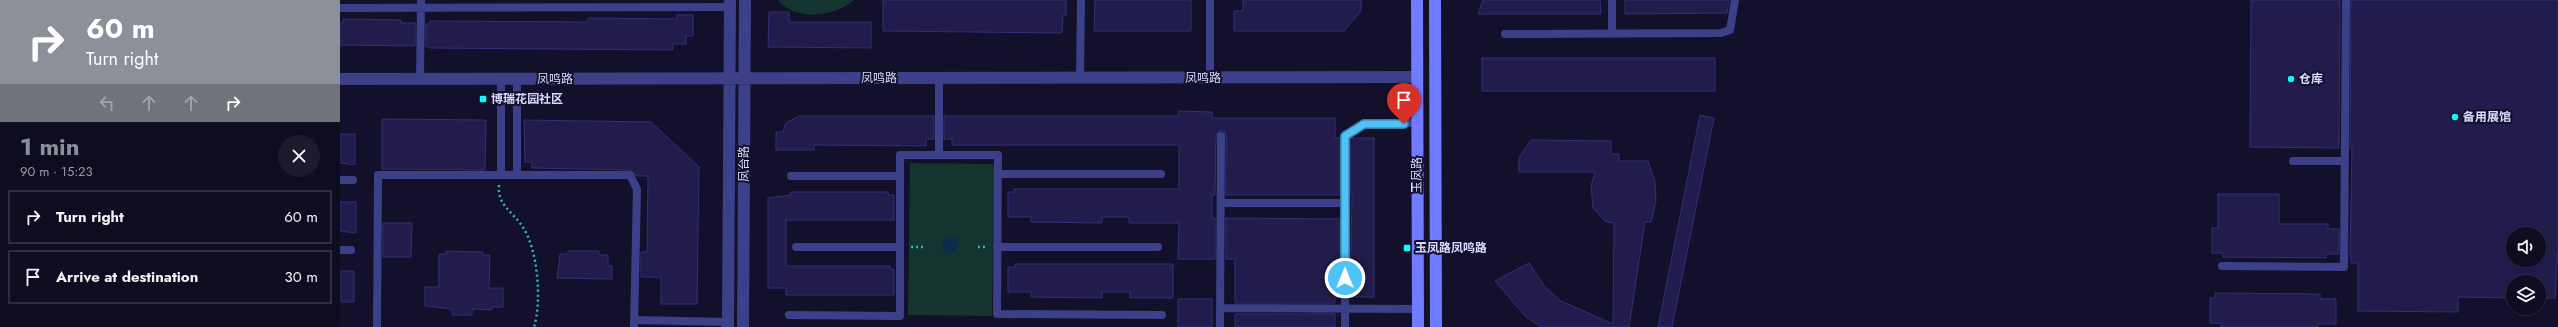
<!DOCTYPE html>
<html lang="en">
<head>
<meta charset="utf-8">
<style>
	body { margin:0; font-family:Jost,"Noto Sans SC",sans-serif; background:#1c1a2d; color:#f1f3f6; height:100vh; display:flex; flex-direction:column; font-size:15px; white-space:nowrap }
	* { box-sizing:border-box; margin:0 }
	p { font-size:13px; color:#9b9ba5 }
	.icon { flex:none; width:22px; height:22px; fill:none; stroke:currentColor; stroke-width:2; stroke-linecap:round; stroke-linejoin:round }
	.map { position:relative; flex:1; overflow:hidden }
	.sheet { display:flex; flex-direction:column; background:#0e0c20; width:340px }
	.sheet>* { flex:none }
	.hud { background:#8c9099; color:#fff; overflow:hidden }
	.tools { position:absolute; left:2166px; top:227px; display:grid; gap:8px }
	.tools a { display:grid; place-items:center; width:40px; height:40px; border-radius:50%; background:#0e0c20; box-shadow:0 2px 6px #0003,0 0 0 1px #2e2c3e; font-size:20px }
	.pin { position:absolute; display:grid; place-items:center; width:34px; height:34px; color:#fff; margin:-41px -17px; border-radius:50% 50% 50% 0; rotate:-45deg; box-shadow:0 0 4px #0007 }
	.pin .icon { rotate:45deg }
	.me { position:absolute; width:44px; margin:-22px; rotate:0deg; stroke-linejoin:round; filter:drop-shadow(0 0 3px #0008) }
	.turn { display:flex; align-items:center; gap:14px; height:84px; padding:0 20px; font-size:18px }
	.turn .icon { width:52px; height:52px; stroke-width:2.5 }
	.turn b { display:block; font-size:28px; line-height:34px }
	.lanes { display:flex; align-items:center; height:38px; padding:0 20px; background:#0003; justify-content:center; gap:20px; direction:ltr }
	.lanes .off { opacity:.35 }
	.round { display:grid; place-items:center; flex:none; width:42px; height:42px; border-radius:21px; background:#1c1a2d }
	.summary { display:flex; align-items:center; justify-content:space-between; height:68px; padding:0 20px }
	h1 { font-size:24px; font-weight:700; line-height:30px; color:#8c9099 }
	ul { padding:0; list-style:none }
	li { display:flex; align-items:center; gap:12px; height:54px; margin:0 8px 6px; padding:0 12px; border:2px solid #2e2c3e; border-radius:0px }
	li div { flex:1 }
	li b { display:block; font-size:15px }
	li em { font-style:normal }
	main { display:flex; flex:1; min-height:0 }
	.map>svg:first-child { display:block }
	.green { fill:#13342f }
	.water { fill:#0c2a4d }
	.building { fill:#211c4b; stroke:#352e77; fill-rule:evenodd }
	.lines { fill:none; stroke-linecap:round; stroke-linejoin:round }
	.path { stroke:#2fbda6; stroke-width:2.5; stroke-dasharray:2 3; stroke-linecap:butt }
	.lane { stroke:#3b4089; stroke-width:8 }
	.street { stroke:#3b4089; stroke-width:12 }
	.secondary { stroke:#707bff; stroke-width:12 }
	.route-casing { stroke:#337fa1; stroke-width:10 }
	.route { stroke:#4fc3f7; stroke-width:7 }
	.poi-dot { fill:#05fffe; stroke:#12102a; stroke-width:1.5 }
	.labels { text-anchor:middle; stroke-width:4; stroke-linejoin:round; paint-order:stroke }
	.street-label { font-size:12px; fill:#d9d9ff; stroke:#12102a }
	.poi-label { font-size:12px; font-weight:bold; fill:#d9d9ff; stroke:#12102a; text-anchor:start }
</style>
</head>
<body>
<main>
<section class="sheet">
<div class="hud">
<div class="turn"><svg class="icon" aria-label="right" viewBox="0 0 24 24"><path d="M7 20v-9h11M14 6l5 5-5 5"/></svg><div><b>60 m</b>Turn right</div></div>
<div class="lanes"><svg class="icon off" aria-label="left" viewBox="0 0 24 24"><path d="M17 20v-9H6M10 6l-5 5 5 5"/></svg><svg class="icon off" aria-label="ahead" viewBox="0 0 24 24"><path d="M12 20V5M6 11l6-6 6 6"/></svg><svg class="icon off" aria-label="ahead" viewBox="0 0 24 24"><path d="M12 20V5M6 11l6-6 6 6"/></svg><svg class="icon" aria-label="right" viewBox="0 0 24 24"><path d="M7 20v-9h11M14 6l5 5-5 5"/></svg></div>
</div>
<div class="summary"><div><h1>1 min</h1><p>90 m · 15:23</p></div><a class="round"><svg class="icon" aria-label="close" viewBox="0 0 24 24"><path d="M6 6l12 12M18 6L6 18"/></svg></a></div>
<ul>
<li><svg class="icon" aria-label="right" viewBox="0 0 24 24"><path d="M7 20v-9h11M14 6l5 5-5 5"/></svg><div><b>Turn right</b></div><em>60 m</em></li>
<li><svg class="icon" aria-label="arrive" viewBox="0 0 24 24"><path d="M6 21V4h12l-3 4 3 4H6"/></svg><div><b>Arrive at destination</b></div><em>30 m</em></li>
</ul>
</section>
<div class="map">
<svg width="2218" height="327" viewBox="0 0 2218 327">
	<rect width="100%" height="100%" fill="#12102a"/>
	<!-- green -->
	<path class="green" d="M438 0H514C495 17 456 22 438 0Z
		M570 163 654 164 652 316 568 315Z"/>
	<!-- water -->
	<path class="water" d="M602 245a8 8 0 1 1 16 0a8 8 0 1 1-16 0Z"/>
	<!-- building -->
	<path class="building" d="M543 0H726V15H723L722 33 543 31Z
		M755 0H851V31H754Z
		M903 0H1021V11L1004 31H894V11H903Z
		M1143 0H1260L1261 14H1138Z
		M1285 0H1389L1387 13 1285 14Z
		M1911 0H2000L1999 148 1910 147Z
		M2011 0H2218V248L2215 298H2199V282H2173V298L2118 297V312L2018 311V263H2011L2010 254 2012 148H2010ZM2173 234H2199V260H2173Z
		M429 12H449V22H531V48L428 47Z
		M337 15H353V36H346V44H333V50L90 48 86 46V24H90V21L248 22V18L337 19Z
		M3 19 61 20V23H75V46L0 45V23H3Z
		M1142 58H1375V91H1142Z
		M839 111 872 112V118H995V138H1000V195H886V136L884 131H879L876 136 875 195H872V218H875V259H838L839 223H789V217H762V223L691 222V217H668V192H674V189H839V145H612V139H604V116H839Z
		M1360 115 1374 118 1332 327H1318Z
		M459 116H594V139H586V146L474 145V150H436V132H443L446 123Z
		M42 119 146 120 145 170 42 169Z
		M184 120 311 122 359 167 357 304H321V277H301V252H307L308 176H296L290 170 192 168V162H185Z
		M0 134H15V165L0 163Z
		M1012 138H1034V297H1010L1012 195H1010V139Z
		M1191 140 1271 141V154H1279V161H1308L1315 182 1316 201 1311 222H1305L1289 327H1201L1186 317 1155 281 1189 263 1205 287 1221 301 1273 324 1274 223 1266 222 1253 208 1251 186 1255 172H1179V158Z
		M451 192H548V195H554V220H446V266H550V269H554V295H446V288H428V198L451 195Z
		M1878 194H1939V224H1988V229H1999V254H1986V258L1883 257V253H1872V228H1878Z
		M0 202H16V233L0 231Z
		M886 218 1000 219V297H995V303H895V259H886Z
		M43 223H72L71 257H43Z
		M106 251 143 252 142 255H150L149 288H163V307H152V310L132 309V315H112V309L85 306V287H99V254H106Z
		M228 251H259V255H268V266H272V279L217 278 220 254H228Z
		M675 264H833V298H790V292H762V298L691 297V292H668V267H675Z
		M0 271H14V302H2L0 300Z
		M1875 293 1980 294V299H1996V324H1978L1977 327H1881V323H1870V298H1875Z
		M838 299H872V327H838Z
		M895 314H995V327H895Z"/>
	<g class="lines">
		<!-- path -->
		<path class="path" d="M159 185C157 205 172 211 182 226 198 248 202 301 194 327
			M571 247H585
			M638 247H647"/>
		<!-- lane -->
		<path class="lane" d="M1272 0V33
			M0 8 390 7
			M1165 34 1381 33 1390 30 1395 0
			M740 78 741 0
			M870 78V0
			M80 79 81 0
			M599 155V78
			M1953 161H2005
			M658 174H821
			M161 175V79
			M177 175V79
			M451 176H560
			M0 180H13
			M881 203H1005
			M456 247H560
			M657 247H818
			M0 250H11
			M1882 266 2004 267 2006 0
			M880 308 1078 309
			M449 315 560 316V155H658L657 314 822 315
			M295 320 388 322
			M37 327 38 175H290L297 189 294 327
			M880 327 881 136
			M1005 327V136L1024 123H1077"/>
		<!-- street -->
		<path class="street" d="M0 79 1077 77
			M388 327 390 0
			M403 327 405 0"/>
		<!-- secondary -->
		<path class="secondary" d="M1077 0 1078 327
			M1095 0 1096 327"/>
	</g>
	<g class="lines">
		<defs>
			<path id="route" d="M1005 278V136L1024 124H1064"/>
		</defs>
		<!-- route casing -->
		<use href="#route" class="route-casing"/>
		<!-- route -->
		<use href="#route" class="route"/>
	</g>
	<!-- markers -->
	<g class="poi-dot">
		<circle cx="1951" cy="79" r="4"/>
		<rect x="139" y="95" width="8" height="8" rx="2"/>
		<circle cx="2115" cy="117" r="4"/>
		<rect x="1063" y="244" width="8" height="8" rx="2"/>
	</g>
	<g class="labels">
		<!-- street labels -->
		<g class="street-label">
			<text x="539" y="82">凤鸣路</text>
			<text x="863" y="82">凤鸣路</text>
			<text x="215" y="83">凤鸣路</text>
			<text transform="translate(404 164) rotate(-90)" y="4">凤台路</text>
			<text transform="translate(1077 175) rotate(-90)" y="4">玉凤路</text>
		</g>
		<!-- poi labels -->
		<g class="poi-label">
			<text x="1959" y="83">仓库</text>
			<text x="151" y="103">博瑞花园社区</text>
			<text x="2123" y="121">备用展馆</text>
			<text x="1075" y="252">玉凤路凤鸣路</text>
		</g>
	</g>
</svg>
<div class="tools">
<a><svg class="icon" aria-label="sound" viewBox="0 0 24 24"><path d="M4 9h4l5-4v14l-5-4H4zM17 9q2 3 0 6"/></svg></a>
<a><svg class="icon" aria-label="layers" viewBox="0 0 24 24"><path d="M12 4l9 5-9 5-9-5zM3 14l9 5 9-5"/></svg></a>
</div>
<div class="pin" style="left:1064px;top:124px;background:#d93025"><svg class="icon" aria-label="arrive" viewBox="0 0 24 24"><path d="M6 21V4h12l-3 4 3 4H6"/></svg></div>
<svg class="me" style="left:1005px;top:278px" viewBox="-20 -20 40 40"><circle r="17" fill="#4fc3f7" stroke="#fff" stroke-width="3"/><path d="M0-11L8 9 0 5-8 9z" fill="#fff"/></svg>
</div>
</main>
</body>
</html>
